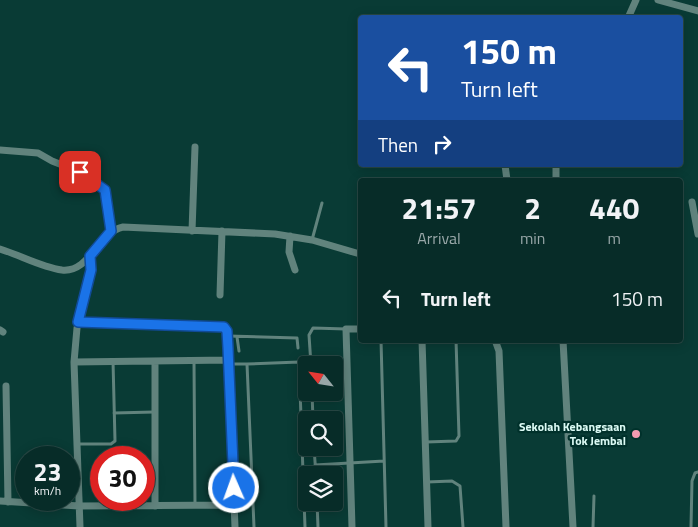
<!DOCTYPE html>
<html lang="en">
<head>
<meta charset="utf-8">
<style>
	body { margin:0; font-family:"Titillium Web",sans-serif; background:#103430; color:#f1f3f6; height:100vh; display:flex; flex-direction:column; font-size:19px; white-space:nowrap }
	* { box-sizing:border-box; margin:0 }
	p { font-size:16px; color:#98a7a8 }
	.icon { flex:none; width:28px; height:28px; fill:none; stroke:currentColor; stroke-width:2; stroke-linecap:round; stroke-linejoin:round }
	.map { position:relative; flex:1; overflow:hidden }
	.sheet { position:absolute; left:358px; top:178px; width:325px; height:165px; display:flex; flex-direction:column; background:#072c28; border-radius:5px; box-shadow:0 2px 12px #0003,0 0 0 1px #284845 }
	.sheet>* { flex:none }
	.hud { position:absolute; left:358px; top:15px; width:325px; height:152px; border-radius:5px; box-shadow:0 2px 12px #0003,0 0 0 1px #284845; background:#1a4fa0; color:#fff; overflow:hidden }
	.needle { width:32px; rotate:300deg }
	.buttons { position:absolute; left:298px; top:356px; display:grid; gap:10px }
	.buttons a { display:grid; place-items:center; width:45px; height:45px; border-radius:5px; background:#072c28; box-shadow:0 2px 12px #0003,0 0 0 1px #284845; font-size:25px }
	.speed { position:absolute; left:15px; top:446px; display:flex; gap:10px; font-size:25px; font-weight:700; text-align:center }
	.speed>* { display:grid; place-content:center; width:65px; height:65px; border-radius:50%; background:#072c28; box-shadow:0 2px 12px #0003,0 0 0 1px #284845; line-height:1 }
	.speed small { font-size:12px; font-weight:400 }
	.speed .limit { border:8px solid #d22; background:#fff; color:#111 }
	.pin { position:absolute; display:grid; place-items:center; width:42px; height:42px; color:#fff; margin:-21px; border-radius:10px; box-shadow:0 2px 8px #0006 }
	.me { position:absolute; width:55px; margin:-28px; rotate:358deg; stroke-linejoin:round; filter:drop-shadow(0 0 4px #0008) }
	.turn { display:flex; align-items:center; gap:18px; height:105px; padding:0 20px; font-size:22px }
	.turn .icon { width:65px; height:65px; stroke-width:2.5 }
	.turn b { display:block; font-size:35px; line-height:42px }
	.then { display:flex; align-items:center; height:48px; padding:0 20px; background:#0003; gap:10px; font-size:19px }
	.eta { display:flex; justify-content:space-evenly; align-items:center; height:85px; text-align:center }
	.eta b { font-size:30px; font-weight:700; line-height:35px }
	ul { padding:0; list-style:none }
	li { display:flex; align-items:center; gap:15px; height:70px; padding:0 20px }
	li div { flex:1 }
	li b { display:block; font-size:19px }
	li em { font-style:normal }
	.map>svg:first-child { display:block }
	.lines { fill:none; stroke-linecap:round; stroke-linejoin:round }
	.service { stroke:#61837d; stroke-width:3 }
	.minor { stroke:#61837d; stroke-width:7 }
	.route-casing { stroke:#114b97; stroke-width:12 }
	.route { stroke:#1a73e8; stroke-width:9 }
	.poi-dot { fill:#f29ab0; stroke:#00312b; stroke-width:2 }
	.labels { text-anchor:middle; stroke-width:4.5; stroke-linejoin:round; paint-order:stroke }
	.poi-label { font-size:12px; font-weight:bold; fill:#dcfbf5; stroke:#00312b; text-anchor:end }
</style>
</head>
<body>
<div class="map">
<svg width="698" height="527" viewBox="0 0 698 527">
	<rect width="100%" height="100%" fill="#093b35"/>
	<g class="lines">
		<!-- service -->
		<path class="service" d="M312 240 322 203
			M228 336 297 338 298 348
			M237 337 239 351
			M381 340 386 527
			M194 361 195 505
			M229 364H247
			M311 365 309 335 313 328 346 329
			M312 392 313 420
			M114 413 154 412
			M426 442 456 441 459 436 456 340
			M78 444H111L115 441 113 361
			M314 448 316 475
			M315 465 384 461
			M427 482 452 481 460 486 463 527
			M317 502 318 527
			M254 527 247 364 299 362 305 527
			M593 527 594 496
			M691 527 692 481 695 473 698 472"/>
		<!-- minor -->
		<path class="minor" d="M658 0 698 11
			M628 18 636 0
			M0 150 38 153 52 161 80 172 101 186 106 194 111 231
			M505 165 507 180
			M556 180V165
			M692 202 698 234
			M192 231 195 147
			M290 236 289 252 295 270
			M0 249C20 255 41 267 62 270 90 273 98 232 123 227L275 234 312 240 360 254
			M220 295 222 231
			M78 322 224 327 227 331 235 527
			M0 330 3 332
			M422 340 428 527
			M495 340 499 351 506 527
			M563 340 573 527
			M155 361V506
			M74 362 229 360
			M6 386 8 502
			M0 501 79 506 234 505
			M80 527 74 362 77 328 91 270 90 256
			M352 527 346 329H360"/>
	</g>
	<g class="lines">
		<defs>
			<path id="route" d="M80 172 105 190 111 231 90 256 91 270 78 322 224 327 227 331 228 348 234 488"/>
		</defs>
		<!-- route casing -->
		<use href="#route" class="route-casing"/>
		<!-- route -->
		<use href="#route" class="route"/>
	</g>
	<!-- markers -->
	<circle class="poi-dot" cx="636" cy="434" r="5"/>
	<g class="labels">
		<!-- poi labels -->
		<g class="poi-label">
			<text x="626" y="431">Sekolah Kebangsaan<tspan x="626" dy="14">Tok Jembal</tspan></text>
		</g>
	</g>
</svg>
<div class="buttons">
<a><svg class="needle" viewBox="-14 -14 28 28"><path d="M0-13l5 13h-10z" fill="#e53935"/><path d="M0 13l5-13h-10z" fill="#98a7a8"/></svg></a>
<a><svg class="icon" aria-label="search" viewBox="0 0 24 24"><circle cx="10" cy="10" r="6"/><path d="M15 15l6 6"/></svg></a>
<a><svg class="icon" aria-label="layers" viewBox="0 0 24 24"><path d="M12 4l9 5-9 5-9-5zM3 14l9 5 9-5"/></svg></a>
</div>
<div class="speed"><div>23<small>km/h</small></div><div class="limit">30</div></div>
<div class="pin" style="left:80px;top:172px;background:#d93025"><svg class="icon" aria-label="arrive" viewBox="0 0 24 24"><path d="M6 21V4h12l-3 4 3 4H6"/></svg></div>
<svg class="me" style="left:234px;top:488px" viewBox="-20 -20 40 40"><circle r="17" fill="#1a73e8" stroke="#fff" stroke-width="3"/><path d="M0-11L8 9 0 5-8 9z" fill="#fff"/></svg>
<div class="hud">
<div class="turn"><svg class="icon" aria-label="left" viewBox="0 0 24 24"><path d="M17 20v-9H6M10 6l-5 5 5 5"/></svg><div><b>150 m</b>Turn left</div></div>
<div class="then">Then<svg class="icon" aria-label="right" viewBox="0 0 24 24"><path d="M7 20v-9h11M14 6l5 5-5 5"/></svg></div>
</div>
<section class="sheet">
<div class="eta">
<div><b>21:57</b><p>Arrival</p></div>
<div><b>2</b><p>min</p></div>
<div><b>440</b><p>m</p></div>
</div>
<ul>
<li><svg class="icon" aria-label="left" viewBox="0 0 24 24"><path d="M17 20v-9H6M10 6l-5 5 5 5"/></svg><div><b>Turn left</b></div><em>150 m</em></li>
</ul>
</section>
</div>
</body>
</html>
